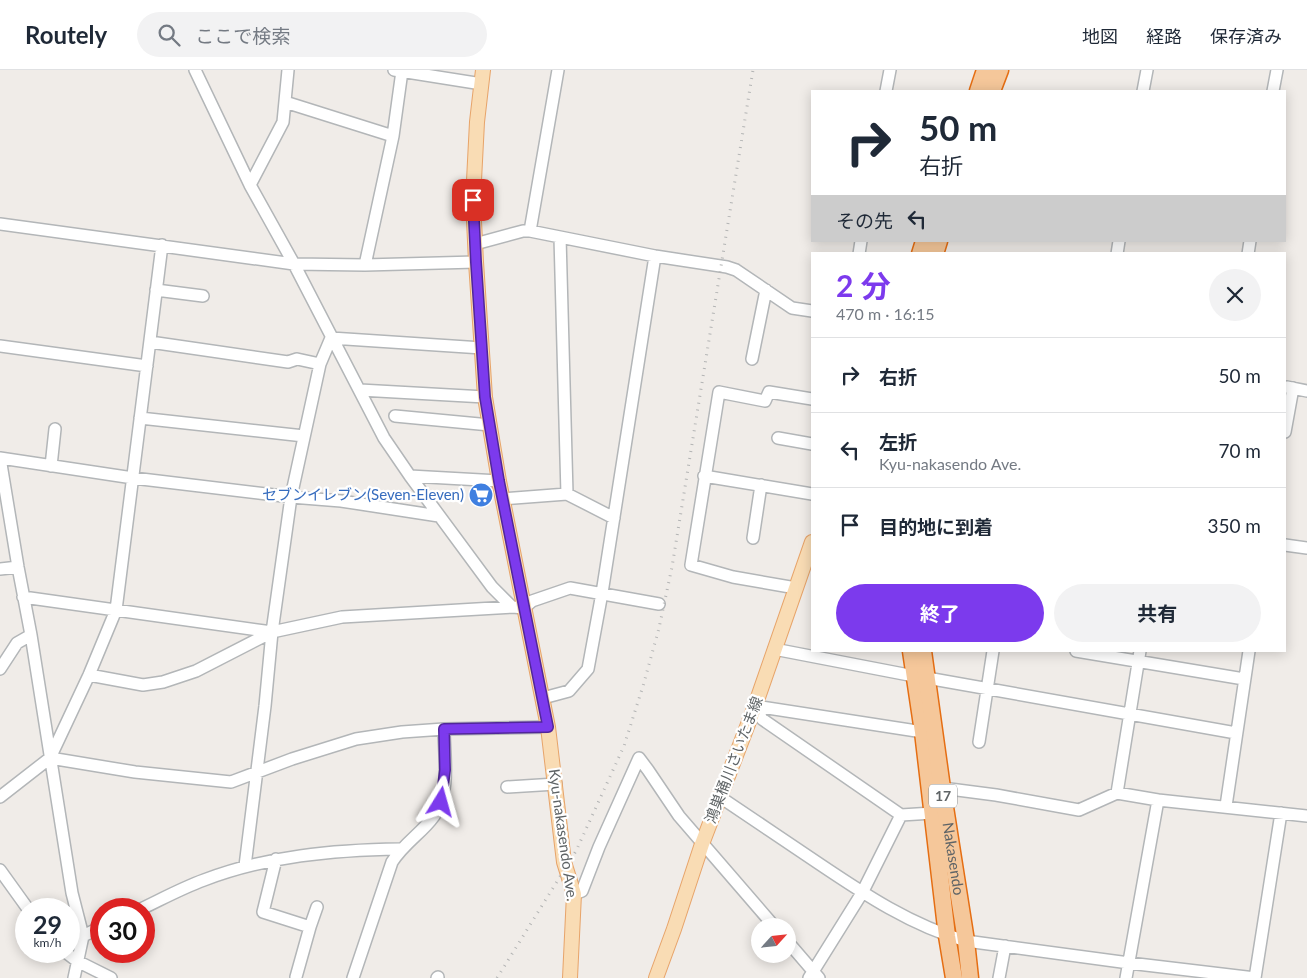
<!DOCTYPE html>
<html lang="ja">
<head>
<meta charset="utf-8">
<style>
	body { margin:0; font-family:Lato,"Noto Sans JP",sans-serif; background:#f2f2f3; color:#1f2937; height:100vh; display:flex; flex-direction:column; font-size:19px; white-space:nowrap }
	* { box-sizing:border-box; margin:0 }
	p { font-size:16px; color:#747a83 }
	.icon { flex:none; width:28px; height:28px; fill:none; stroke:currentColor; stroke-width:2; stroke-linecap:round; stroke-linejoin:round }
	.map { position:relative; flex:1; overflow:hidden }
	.details { position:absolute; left:811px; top:182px; width:475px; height:400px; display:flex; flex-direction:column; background:#fff; border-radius:0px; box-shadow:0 2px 12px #0003 }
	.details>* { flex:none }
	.hud { position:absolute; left:811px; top:20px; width:475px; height:152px; border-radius:0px; box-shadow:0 2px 12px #0003; background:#fff; color:#1f2937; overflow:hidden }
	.needle { width:32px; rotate:63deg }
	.tools { position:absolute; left:751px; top:848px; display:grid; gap:10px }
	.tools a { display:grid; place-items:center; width:45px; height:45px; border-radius:50%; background:#fff; box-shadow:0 2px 12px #0003; font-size:25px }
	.speed { position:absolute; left:15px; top:828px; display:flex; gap:10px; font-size:25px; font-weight:700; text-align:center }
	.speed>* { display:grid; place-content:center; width:65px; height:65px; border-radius:50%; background:#fff; box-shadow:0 2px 12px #0003; line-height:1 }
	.speed small { font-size:12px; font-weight:400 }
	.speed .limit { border:8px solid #d22; background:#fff; color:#111 }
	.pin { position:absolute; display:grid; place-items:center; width:42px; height:42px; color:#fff; margin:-21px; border-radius:10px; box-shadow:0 2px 8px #0006 }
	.me { position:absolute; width:55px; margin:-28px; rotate:8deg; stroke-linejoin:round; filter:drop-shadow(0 0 4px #0008) }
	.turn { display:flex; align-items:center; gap:18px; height:105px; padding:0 25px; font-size:22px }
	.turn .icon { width:65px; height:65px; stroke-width:2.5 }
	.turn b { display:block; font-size:35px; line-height:42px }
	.then { display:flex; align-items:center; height:48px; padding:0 25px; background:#0003; gap:10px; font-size:19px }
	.round { display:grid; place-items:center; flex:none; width:52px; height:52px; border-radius:26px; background:#f2f2f3 }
	.overview { display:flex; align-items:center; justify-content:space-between; height:85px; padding:0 25px }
	h1 { font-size:30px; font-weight:700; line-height:38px; color:#7c3aed }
	.cta { display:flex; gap:10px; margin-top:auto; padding:10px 25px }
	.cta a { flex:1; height:58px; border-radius:30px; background:#7c3aed; color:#fff; font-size:20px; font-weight:700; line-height:58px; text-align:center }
	.cta a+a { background:#f2f2f3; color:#1f2937 }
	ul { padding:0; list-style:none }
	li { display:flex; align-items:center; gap:15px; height:75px; padding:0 25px; border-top:1px solid #e0e1e3 }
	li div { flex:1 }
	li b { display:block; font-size:19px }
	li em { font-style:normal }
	header { display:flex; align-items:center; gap:30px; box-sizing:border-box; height:70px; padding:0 25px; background:#fff; border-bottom:1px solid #e0e1e3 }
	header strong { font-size:24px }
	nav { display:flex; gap:28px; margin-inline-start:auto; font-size:18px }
	.search { width:350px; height:45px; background:#f2f2f3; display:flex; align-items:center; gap:12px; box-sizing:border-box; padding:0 18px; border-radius:28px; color:#747a83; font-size:19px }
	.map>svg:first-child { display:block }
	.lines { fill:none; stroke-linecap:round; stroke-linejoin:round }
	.minor-casing { stroke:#b3b6b8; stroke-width:14 }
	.major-casing { stroke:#e7a46a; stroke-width:16 }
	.highway-casing { stroke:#e56e13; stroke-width:19 }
	.minor { stroke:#fff; stroke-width:11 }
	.major { stroke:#f9dcb4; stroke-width:14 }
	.highway { stroke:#f5c79a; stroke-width:16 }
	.rail { stroke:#b3b4b4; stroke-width:3; stroke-dasharray:1 6; stroke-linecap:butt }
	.route-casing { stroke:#51269a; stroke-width:12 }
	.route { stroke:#7c3aed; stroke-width:9 }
	.labels { text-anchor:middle; stroke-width:4.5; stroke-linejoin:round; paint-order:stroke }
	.shield { fill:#fff; stroke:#8f9294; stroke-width:1 }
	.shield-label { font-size:14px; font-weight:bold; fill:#5f6466 }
	.shop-label { font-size:15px; fill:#366cbe; stroke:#fff; text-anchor:end }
	.street-label { font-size:15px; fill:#5f6466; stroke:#fff }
</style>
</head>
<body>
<header>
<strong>Routely</strong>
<div class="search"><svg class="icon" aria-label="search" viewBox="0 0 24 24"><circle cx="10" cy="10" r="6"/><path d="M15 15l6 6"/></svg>ここで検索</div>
<nav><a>地図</a><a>経路</a><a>保存済み</a></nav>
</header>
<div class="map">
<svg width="1307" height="908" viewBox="0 0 1307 908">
	<rect width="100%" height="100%" fill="#f0ece8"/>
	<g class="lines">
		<defs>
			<path id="minor" d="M195 0 250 115 294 194 384 368 410 406 492 517 512 537
				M394 0 482 14
				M886 21 890 0
				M1143 21 1147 0
				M1273 21 1277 0
				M285 32 393 66
				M250 115 283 52 288 0
				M0 154 294 194 365 195 476 192
				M530 161 558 0
				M560 167 567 424
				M475 174 523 161H530L655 186 727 197 736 200 792 238 812 241
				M859 184 861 171
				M1117 184 1119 171
				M1248 184 1250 171
				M365 195 393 66 402 1
				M156 220 203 226
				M331 268 482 278
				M150 272 288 292 297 289 320 294
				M0 276 147 296
				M752 289 766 220
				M1287 317 1307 321
				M360 320 485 327
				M395 346 490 355
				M140 348 304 366
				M1285 362 1293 318
				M778 368 812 374
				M0 388 18 497 31 565 72 823 83 866 74 908
				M0 388 133 408 291 427 341 431 439 446
				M51 396 55 359
				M410 406 499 411
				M704 406 812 424
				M502 429 567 424 614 448
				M753 468 761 415
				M1285 475 1307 478
				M0 499 18 497
				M796 518 733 507 691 495 719 322 765 331 769 322 812 329
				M23 527 272 562
				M774 579 914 606
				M1076 581 1244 609
				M0 599 17 573 31 565
				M89 605 143 615 163 612 196 601 272 562 342 547 512 537 524 538 532 531 570 518 659 534
				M927 608 1236 663
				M543 628 569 621 588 599 602 523 655 186
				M755 636 762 649 901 745 933 743
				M755 636 923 662
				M979 672 993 581
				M50 688 135 702 231 712 292 689 356 669 402 662 444 659 548 657
				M507 717 556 714
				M942 718 996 725 1079 740 1117 723 1158 730 1307 746
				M1117 723 1140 581
				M0 727 50 688 89 605 116 540 162 175
				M720 727C753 749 785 771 818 793 864 824 912 856 966 871L1129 893 1255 908
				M1226 736 1249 581
				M276 789 263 842 310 857 317 837
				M245 796 265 636 272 562 291 427 320 294 331 268
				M0 800 28 839
				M574 824 582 821 599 777 639 688 648 700 679 746 774 856
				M141 839C162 829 182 818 204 810 267 786 333 780 400 779
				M83 866 101 857
				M788 872 819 908
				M64 881 77 891 111 908
				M296 907 310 857
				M353 908 392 792C405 772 422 763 434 746 451 722 444 686 444 659
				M437 908 438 907
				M809 908 862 823 901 745
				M999 908 1005 876
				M1126 908 1158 730
				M1255 908 1281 743"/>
			<path id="major" d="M483 0 477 52 473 130 476 192 485 327 499 411 548 657 564 792 574 824 570 908
				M656 908 674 859 702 774 755 636 812 472"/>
			<g id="highway">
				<path d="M978 21 985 0"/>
				<path d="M992 21 1000 0"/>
				<path d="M920 184 924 171"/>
				<path d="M935 184 939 171"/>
				<path d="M911 581 923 662 947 866 954 908"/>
				<path id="s1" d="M923 581 942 718 966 871 970 908"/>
			</g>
		</defs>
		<!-- minor casing -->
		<use href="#minor" class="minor-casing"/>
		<!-- major casing -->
		<use href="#major" class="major-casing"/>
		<!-- highway casing -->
		<use href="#highway" class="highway-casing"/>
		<!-- minor -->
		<use href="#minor" class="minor"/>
		<!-- major -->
		<use href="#major" class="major"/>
		<!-- highway -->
		<use href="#highway" class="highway"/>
		<!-- rail -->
		<path class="rail" d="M497 908 576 781 624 676 643 616 659 558 672 497 753 0"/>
	</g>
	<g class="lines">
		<defs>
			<path id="route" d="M441 732 445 700 444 659 548 657 499 411 485 327 476 192 473 130"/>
		</defs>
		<!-- route casing -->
		<use href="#route" class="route-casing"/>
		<!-- route -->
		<use href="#route" class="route"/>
	</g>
	<!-- icons -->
	<defs>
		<symbol id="supermarket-disc" viewBox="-11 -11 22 22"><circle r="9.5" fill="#3f7fe0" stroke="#fff"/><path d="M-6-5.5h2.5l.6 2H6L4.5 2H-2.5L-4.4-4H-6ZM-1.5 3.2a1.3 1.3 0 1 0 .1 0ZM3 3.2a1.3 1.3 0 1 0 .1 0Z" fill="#fff"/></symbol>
	</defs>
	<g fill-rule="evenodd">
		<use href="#supermarket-disc" x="467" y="411" width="28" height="28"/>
	</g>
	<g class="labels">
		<!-- shield labels -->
		<rect class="shield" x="929" y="714.5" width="28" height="23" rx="4"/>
		<g class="shield-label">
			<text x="943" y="731">17</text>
		</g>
		<!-- shop labels -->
		<g class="shop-label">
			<text x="464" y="430">セブンイレブン(Seven-Eleven)</text>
		</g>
		<!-- street labels -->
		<g class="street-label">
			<text transform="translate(734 690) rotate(-69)" y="5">鴻巣桶川さいたま線</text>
			<text transform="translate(563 765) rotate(82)" y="5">Kyu-nakasendo Ave.</text>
			<text dy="5" stroke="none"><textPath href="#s1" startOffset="210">Nakasendo</textPath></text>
		</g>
	</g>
</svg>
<div class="tools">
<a><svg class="needle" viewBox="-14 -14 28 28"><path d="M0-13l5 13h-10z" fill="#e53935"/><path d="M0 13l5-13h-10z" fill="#747a83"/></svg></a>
</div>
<div class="speed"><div>29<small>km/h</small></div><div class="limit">30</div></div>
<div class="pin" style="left:473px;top:130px;background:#d93025"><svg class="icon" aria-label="arrive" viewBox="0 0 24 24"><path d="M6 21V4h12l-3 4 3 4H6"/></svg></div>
<svg class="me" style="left:441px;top:732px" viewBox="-20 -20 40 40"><path d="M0-17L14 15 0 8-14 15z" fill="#7c3aed" stroke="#fff" stroke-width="4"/></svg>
<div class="hud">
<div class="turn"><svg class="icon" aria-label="right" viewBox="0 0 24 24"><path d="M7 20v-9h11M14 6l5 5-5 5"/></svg><div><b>50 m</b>右折</div></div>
<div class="then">その先<svg class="icon" aria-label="left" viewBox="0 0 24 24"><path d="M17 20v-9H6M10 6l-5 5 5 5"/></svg></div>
</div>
<section class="details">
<div class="overview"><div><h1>2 分</h1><p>470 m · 16:15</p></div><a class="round"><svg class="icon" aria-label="close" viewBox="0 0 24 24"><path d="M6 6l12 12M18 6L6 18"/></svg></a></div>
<ul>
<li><svg class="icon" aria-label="right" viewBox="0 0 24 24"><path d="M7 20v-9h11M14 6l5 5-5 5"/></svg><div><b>右折</b></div><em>50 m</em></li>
<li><svg class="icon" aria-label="left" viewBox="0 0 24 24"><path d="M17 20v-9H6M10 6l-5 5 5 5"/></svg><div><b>左折</b><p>Kyu-nakasendo Ave.</p></div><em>70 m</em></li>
<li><svg class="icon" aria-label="arrive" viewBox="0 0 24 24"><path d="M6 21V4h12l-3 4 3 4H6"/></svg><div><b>目的地に到着</b></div><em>350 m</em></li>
</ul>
<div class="cta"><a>終了</a><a>共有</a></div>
</section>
</div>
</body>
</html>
